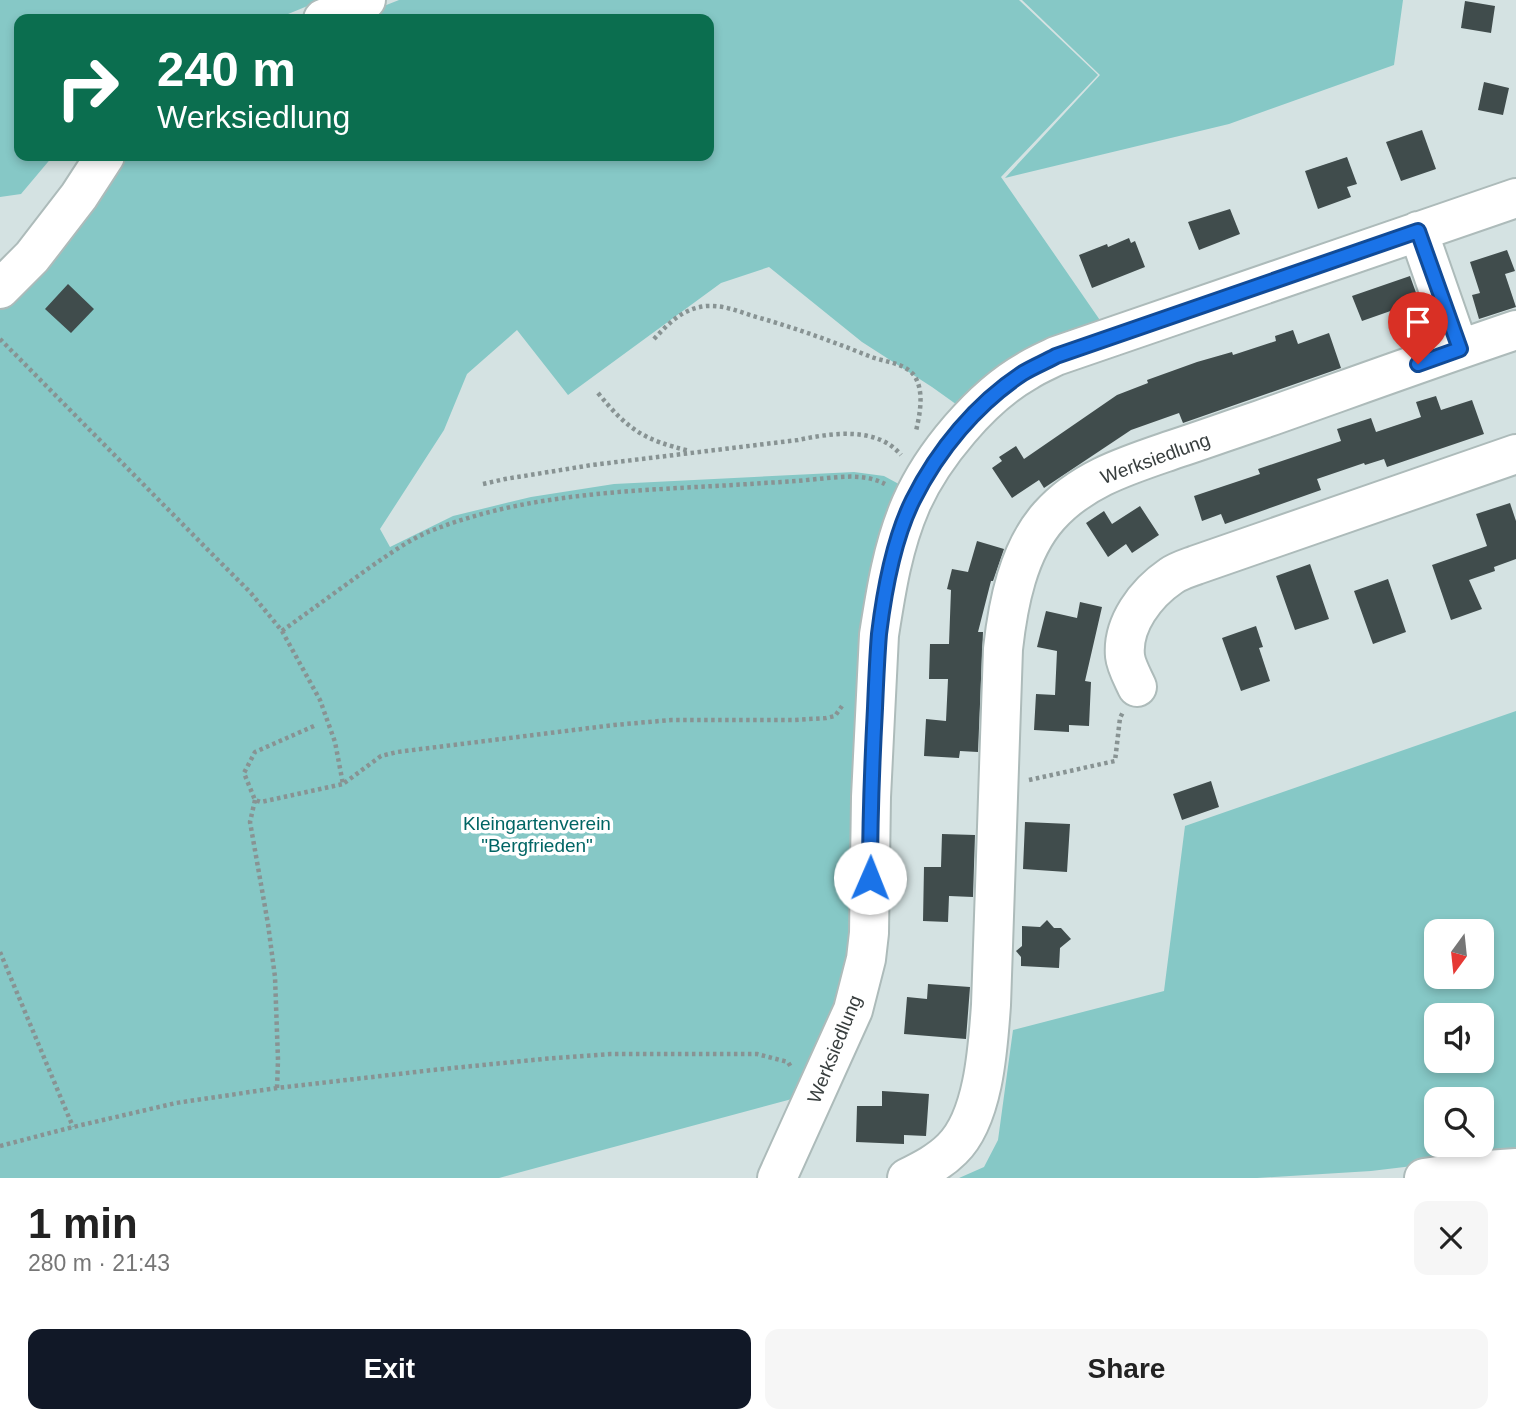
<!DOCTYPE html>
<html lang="en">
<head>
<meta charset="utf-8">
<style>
	body { margin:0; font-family:Arial,sans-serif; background:#f6f6f6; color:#222; height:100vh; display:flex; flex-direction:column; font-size:26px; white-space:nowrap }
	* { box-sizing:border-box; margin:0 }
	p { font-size:23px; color:#767676 }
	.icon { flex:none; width:38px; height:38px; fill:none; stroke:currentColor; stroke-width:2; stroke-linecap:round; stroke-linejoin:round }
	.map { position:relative; height:1178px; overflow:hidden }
	.sheet { display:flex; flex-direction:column; background:#fff; flex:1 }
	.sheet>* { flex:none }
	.banner { position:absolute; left:14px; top:14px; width:700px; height:147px; border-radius:14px; box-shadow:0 4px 10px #0003; background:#0b6e4f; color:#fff; overflow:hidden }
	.needle { width:46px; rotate:195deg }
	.buttons { position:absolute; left:1424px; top:919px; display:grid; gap:14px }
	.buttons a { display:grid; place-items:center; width:70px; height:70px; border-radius:14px; background:#fff; box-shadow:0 4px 10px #0003; font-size:35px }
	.pin { position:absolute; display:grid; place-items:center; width:60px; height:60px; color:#fff; margin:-72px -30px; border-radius:50% 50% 50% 0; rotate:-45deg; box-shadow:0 0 7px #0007 }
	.pin .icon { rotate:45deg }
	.me { position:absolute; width:77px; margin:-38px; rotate:1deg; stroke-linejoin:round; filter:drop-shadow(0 0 5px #0008) }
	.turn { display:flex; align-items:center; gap:24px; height:147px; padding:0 28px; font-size:32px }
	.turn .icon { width:91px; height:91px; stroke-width:2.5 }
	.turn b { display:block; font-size:49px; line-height:60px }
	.round { display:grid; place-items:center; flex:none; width:74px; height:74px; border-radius:14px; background:#f6f6f6 }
	.headline { display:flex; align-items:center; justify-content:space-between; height:119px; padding:0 28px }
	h1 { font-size:42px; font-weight:700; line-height:52px }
	.action { display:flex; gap:14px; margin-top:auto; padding:14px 28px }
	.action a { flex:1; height:80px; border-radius:14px; background:#111827; color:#fff; font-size:28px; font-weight:700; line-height:80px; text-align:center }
	.action a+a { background:#f6f6f6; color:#222 }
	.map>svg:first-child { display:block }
	.green { fill:#86c8c6; fill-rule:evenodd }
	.building { fill:#404c4c }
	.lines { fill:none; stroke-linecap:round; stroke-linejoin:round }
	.minor-casing { stroke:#adbbba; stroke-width:42 }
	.path { stroke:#889393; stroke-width:4.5; stroke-dasharray:3.5 3.5; stroke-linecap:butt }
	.minor { stroke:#fff; stroke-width:38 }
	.route-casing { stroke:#114b97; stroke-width:18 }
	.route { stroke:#1a73e8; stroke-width:12 }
	.labels { text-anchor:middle; stroke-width:7; stroke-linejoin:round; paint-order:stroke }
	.street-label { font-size:19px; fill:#383e3e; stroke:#fff }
	.park-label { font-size:19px; fill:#006564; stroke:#fff }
</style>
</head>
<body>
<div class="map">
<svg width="1516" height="1178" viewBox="0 0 1516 1178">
	<rect width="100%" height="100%" fill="#d4e2e2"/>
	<!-- green -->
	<path class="green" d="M0 0H322L276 19H19V156H53L21 194 0 197Z
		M399 0H1019L1098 75 1001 177 1104 326 960 407 932 387 862 342 769 267 721 283 568 395 517 330 467 374 444 430 380 529 390 547 453 516 531 497 614 484 854 472 884 476 908 489 858 938 803 1096 499 1178H0V302L119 156H709V19H351Z
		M1022 0H1403L1394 65 1229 124 1005 178 1100 75Z
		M1516 711V1156L1488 1157 1371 1171 1257 1178H959L984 1167 998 1140 1013 1030 1164 991 1185 826ZM1437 931H1482V976H1437ZM1437 1015H1482V1060H1437ZM1437 1099H1482V1144H1437Z"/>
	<!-- building -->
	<path class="building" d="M1465 1 1495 6 1491 33 1461 28Z
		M1484 82 1509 88 1503 115 1478 110Z
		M1422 130 1436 169 1401 181 1386 142Z
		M1347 157 1357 184 1347 187 1351 197 1318 209 1305 171Z
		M1230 209 1240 234 1199 250 1188 222Z
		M1129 238 1131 243 1135 241 1145 267 1092 288 1079 255 1107 244 1108 247Z
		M1507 250 1515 271 1505 274 1516 307 1479 319 1472 295 1480 293 1470 262Z
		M1410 276 1419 301 1362 321 1352 296Z
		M68 284 94 309 71 333 45 309Z
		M1293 330 1298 344 1329 333 1341 368 1183 423 1179 413 1131 430 1044 488 1039 480 1012 498 992 468 1002 461 999 457 1016 446 1024 459 1117 395 1148 383 1147 380 1197 362 1232 352 1233 355 1276 341 1275 336Z
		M1436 396 1441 410 1472 400 1484 434 1387 467 1384 459 1365 465 1364 463 1317 479 1321 490 1225 524 1221 514 1202 521 1194 496 1260 474 1258 469 1341 441 1337 429 1371 418 1376 432 1421 417 1416 402Z
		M1510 503 1516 521V559L1494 567 1495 571 1469 580 1482 609 1451 620 1432 565 1487 546 1476 514Z
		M1140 506 1159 535 1132 553 1126 544 1108 557 1086 523 1104 511 1112 524Z
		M977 541 1004 549 993 581H991L978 632H983L978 752 960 751 959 758 924 756 926 719 946 721 948 679H929L930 644H949L951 590 947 589 952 569 968 572Z
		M1310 564 1329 619 1295 630 1276 576Z
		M1388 579 1406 632 1373 644 1354 591Z
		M1080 602 1102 607 1085 681 1091 682 1089 726 1069 725V732L1034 730 1036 694 1055 695 1057 651 1037 647 1046 611 1077 618Z
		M1256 626 1263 647 1259 648 1270 681 1241 691 1222 638Z
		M1211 781 1219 807 1182 820 1173 794Z
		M1025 822 1070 824 1067 872 1023 869Z
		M942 834 975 835 973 897 949 896 948 922 923 921 924 867H941Z
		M1047 920 1054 928H1061L1071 939 1060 948 1059 968 1021 966V957L1016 951 1022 946V926L1040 927Z
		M928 984 970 987 966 1039 904 1034 907 997 927 999Z
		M882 1091 929 1094 926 1136 904 1135V1144L856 1142 857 1106H882Z"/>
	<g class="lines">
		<defs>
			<path id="minor" d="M323 19 366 0
				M1418 231 1459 349
				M0 289 32 257 79 196 105 156
				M1137 687C1133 678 1126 666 1125 656 1122 624 1146 593 1171 576 1178 571 1188 568 1196 565L1516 454
				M777 1178 853 1010 866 959 869 933 871 797 879 635C886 590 893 545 911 504 932 456 981 397 1027 371 1036 365 1046 361 1056 356L1516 198
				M907 1178C923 1170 939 1162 952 1149 984 1118 988 1047 991 1005L1003 649C1008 604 1018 551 1049 516 1081 480 1125 466 1169 451 1200 441 1230 430 1260 420 1345 390 1430 359 1516 330
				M1424 1178 1473 1171 1516 1168"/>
		</defs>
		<!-- minor casing -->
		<use href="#minor" class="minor-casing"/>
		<!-- path -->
		<path class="path" d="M0 339 216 558 250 592 282 631 320 700 335 742 343 784 381 756 397 752 614 725 671 720H795L826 718 835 716 842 706
			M654 339C669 323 683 308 707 306 723 305 738 311 753 316 793 327 831 341 869 356 883 362 902 362 913 374 925 389 920 414 916 431
			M598 393C628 430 644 440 690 451
			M483 484 505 479 592 465 798 440C831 433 877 426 901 455
			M282 631C311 610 340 589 369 568 388 555 407 541 428 532 534 489 651 491 764 483 782 482 799 481 817 479 840 477 864 473 885 484
			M314 726 255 752 244 773 255 800 261 802 343 784
			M1029 780 1115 761 1120 718 1123 712
			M255 800 250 822 268 924 275 977 278 1060 277 1088
			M0 952 73 1127
			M0 1146 73 1127 176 1103 277 1088 433 1070 543 1059 610 1054H757L788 1062 791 1067"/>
		<!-- minor -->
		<use href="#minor" class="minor"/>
	</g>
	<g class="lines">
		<defs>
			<path id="route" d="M870 878C870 822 872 765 875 708 876 684 877 659 879 634 884 593 894 538 913 500 938 450 976 404 1023 373 1033 367 1045 362 1056 356L1418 231 1460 349 1418 364"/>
		</defs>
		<!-- route casing -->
		<use href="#route" class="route-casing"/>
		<!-- route -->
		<use href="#route" class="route"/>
	</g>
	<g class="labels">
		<!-- street labels -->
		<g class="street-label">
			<text transform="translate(1155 458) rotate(-20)" y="7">Werksiedlung</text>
			<text transform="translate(834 1049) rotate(-68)" y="7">Werksiedlung</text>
		</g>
		<!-- park labels -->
		<g class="park-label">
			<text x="537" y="830">Kleingartenverein<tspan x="537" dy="22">"Bergfrieden"</tspan></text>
		</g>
	</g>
</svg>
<div class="buttons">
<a><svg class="needle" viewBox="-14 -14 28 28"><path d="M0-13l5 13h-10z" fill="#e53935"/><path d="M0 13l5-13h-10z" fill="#767676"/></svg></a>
<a><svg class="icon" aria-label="sound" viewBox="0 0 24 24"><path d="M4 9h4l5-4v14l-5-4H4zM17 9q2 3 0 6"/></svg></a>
<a><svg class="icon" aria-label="search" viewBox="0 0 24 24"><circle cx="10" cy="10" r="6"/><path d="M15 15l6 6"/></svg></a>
</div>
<div class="pin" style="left:1418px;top:364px;background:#d93025"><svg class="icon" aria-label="arrive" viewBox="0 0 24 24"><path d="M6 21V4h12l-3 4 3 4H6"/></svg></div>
<svg class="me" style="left:870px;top:878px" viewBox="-20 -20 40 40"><circle r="19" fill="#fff"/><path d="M0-13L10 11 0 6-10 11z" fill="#1a73e8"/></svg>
<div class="banner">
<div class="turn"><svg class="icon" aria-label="right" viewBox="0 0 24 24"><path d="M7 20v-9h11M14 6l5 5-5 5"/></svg><div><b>240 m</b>Werksiedlung</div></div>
</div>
</div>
<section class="sheet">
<div class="headline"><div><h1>1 min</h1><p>280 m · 21:43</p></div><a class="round"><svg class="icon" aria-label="close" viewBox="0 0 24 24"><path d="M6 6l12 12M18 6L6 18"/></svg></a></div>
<div class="action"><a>Exit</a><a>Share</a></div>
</section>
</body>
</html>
